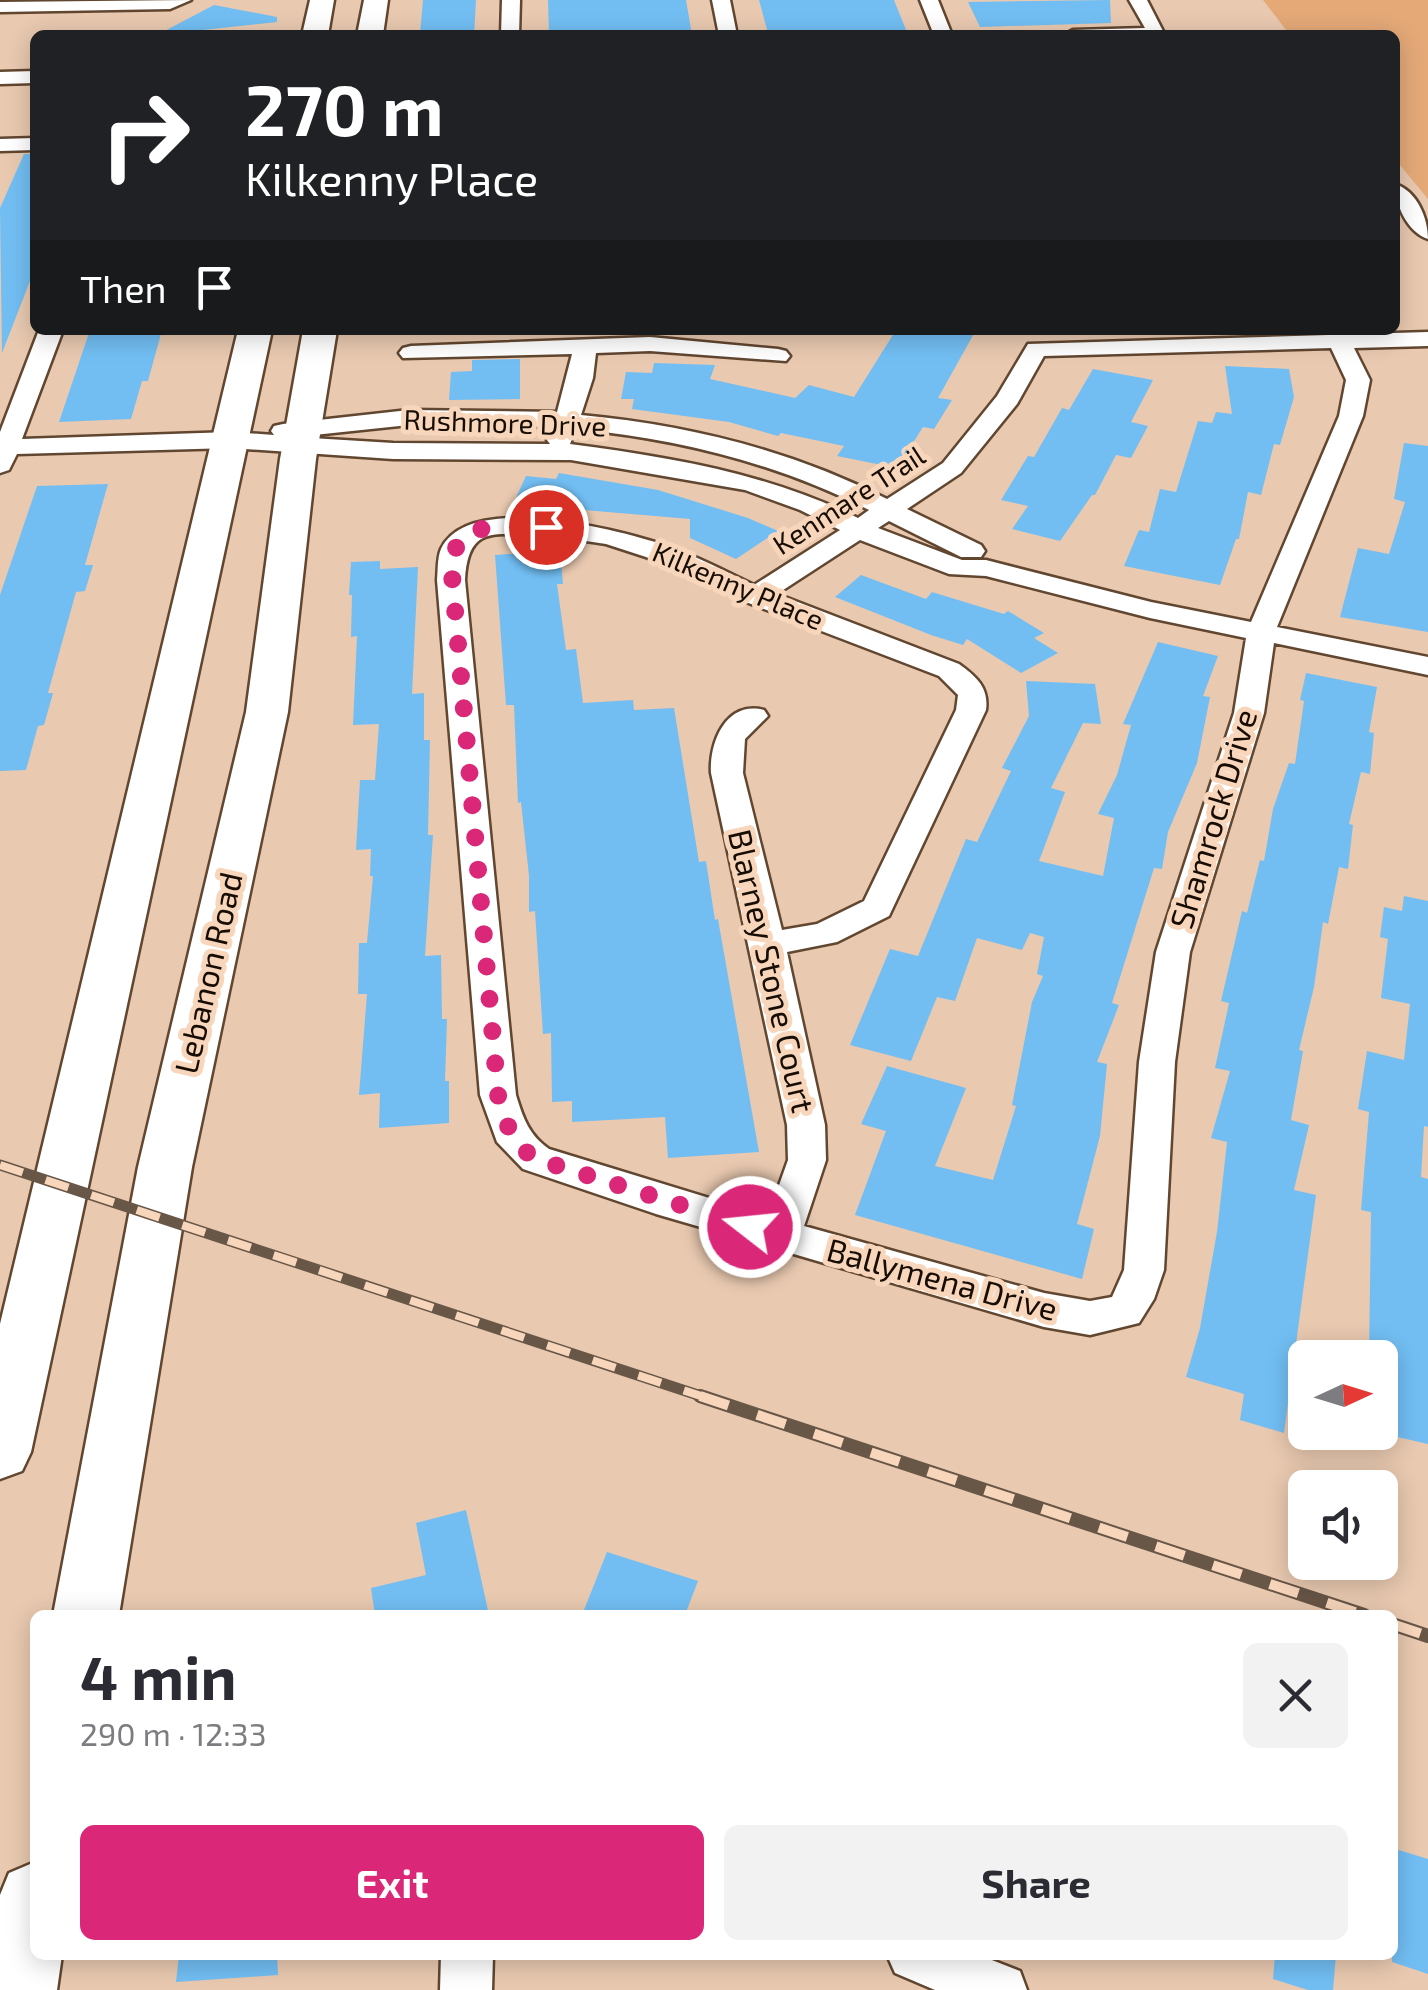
<!DOCTYPE html>
<html lang="en">
<head>
<meta charset="utf-8">
<style>
	body { margin:0; font-family:"Exo 2",sans-serif; background:#f2f2f3; color:#2b2b33; height:100vh; display:flex; flex-direction:column; font-size:38px; white-space:nowrap }
	* { box-sizing:border-box; margin:0 }
	p { font-size:32px; color:#7c7c81 }
	.icon { flex:none; width:55px; height:55px; fill:none; stroke:currentColor; stroke-width:2; stroke-linecap:round; stroke-linejoin:round }
	.map { position:relative; flex:1; overflow:hidden }
	.side { position:absolute; left:30px; top:1610px; width:1368px; height:350px; display:flex; flex-direction:column; background:#fff; border-radius:15px; box-shadow:0 5px 25px #0003 }
	.side>* { flex:none }
	.top-card { position:absolute; left:30px; top:30px; width:1370px; height:305px; border-radius:15px; box-shadow:0 5px 25px #0003; background:#202124; color:#fff; overflow:hidden }
	.needle { width:65px; rotate:86deg }
	.tools { position:absolute; left:1288px; top:1340px; display:grid; gap:20px }
	.tools a { display:grid; place-items:center; width:110px; height:110px; border-radius:15px; background:#fff; box-shadow:0 5px 25px #0003; font-size:50px }
	.pin { position:absolute; display:grid; place-items:center; width:85px; height:85px; color:#fff; margin:-42px; border:5px solid #fff; border-radius:50%; box-shadow:0 2px 10px #0007 }
	.me { position:absolute; width:110px; margin:-55px; rotate:286deg; stroke-linejoin:round; filter:drop-shadow(0 0 8px #0008) }
	.turn { display:flex; align-items:center; gap:35px; height:210px; padding:0 50px; font-size:45px }
	.turn .icon { width:130px; height:130px; stroke-width:2.5 }
	.turn b { display:block; font-size:70px; line-height:85px }
	.then { display:flex; align-items:center; height:95px; padding:0 50px; background:#0003; gap:20px; font-size:38px }
	.round { display:grid; place-items:center; flex:none; width:105px; height:105px; border-radius:15px; background:#f2f2f3 }
	.head { display:flex; align-items:center; justify-content:space-between; height:170px; padding:0 50px }
	h1 { font-size:60px; font-weight:700; line-height:75px }
	.button { display:flex; gap:20px; margin-top:auto; padding:20px 50px }
	.button a { flex:1; height:115px; border-radius:15px; background:#db2777; color:#fff; font-size:40px; font-weight:700; line-height:115px; text-align:center }
	.button a+a { background:#f2f2f3; color:#2b2b33 }
	.map>svg:first-child { display:block }
	.green { fill:#e5a978 }
	.building { fill:#72bef3 }
	.lines { fill:none; stroke-linecap:round; stroke-linejoin:round }
	.minor-casing { stroke:#614630; stroke-width:5 }
	.secondary-casing { stroke:#614630; stroke-width:5 }
	.minor { fill:#fff; fill-rule:evenodd }
	.secondary { fill:#fff; fill-rule:evenodd }
	.rail-far1-casing { stroke:#685647; stroke-width:11 }
	.rail-casing { stroke:#685647; stroke-width:14 }
	.rail-far1 { stroke:#f7d6bc; stroke-width:8; stroke-dasharray:24; stroke-linecap:butt }
	.rail { stroke:#f7d6bc; stroke-width:10; stroke-dasharray:30; stroke-linecap:butt }
	.route { stroke:#db2777; stroke-width:18; stroke-dasharray:0 32.4 }
	.labels { text-anchor:middle; stroke-width:10; stroke-linejoin:round; paint-order:stroke }
	.far-street-label { font-size:28px; fill:#170d05; stroke:#f7d6bc }
	.street-label { font-size:32px; fill:#170d05; stroke:#f7d6bc }
</style>
</head>
<body>
<div class="map">
<svg width="1428" height="1990" viewBox="0 0 1428 1990">
	<rect width="100%" height="100%" fill="#e9c9b0"/>
	<!-- green -->
	<path class="green" d="M1263 0H1428V199L1395 159V35H1290Z"/>
	<!-- building -->
	<path class="building" d="M423 0H476L474 35H420Z
		M548 0H686L692 35 549 34Z
		M759 0H894L908 35H859L853 31 768 33Z
		M1110 0 1111 23 980 27 968 2Z
		M214 5 277 17V22L157 35Z
		M24 154H35V268L2 353 0 208Z
		M90 330H162L148 381H142L131 419 59 422Z
		M896 330H976L938 398 952 400 934 429 923 427 897 468 837 456 844 446 781 433 778 436 729 422 632 409 634 399H621L626 372 652 373 654 363 715 365 710 379 795 398 809 385 854 397Z
		M520 359V399L449 400 451 372 472 371V360Z
		M1225 366 1289 369 1294 397 1280 445 1274 444 1261 495 1248 492 1239 539H1236L1220 585 1124 566 1139 530 1149 532 1160 489 1176 492 1198 421 1212 423 1216 412 1232 414Z
		M1093 369 1153 380 1131 422 1148 426 1131 458 1116 455 1095 495H1092L1060 541 1012 529 1028 506 1001 500 1028 456 1034 457 1062 408 1069 410Z
		M1404 443 1428 446V632L1340 617 1358 548 1389 554 1405 502 1394 499Z
		M559 473 658 490 748 518 778 531 736 559 690 538V519L513 504 526 476 556 479Z
		M108 484 85 565H93L85 591 76 592 48 693H53L44 725 38 726 26 770 0 771V595L37 486Z
		M560 551 563 584H557L566 650 576 649 583 703 633 700 634 710 674 708 699 862 706 861 715 920 718 919 759 1152 668 1158 665 1117 572 1122V1101L552 1102 551 1033 543 1034 535 911 529 912V876L521 802 518 803 514 705H506L495 555Z
		M380 561V569L418 567 412 694 424 693V740H430L428 835H433L425 956 441 955 442 1019H447L445 1081H449V1123L379 1128 380 1093 359 1095 367 994H358L359 943H367L373 876H370L371 849 356 850 360 780H375L379 724 353 725 357 636 351 637 352 595H349L351 562Z
		M861 575 926 599 932 592 1004 614 1008 611 1044 633 1034 638 1058 653 1021 673 967 639 963 645 931 635 835 597Z
		M1158 642 1218 656 1203 696 1210 697 1197 763 1168 832 1162 869 1154 868 1112 1003 1119 1005 1097 1062 1107 1064 1100 1136 1077 1224 1094 1229 1082 1279 855 1215 886 1131 861 1124 887 1066 966 1088 935 1166 993 1180 1016 1106 1012 1105 1032 1002 1043 976 1037 974 1044 937 1030 933 1022 950 977 938 955 1001 937 997 911 1061 850 1045 890 949 918 956 966 839 977 842 1011 771 1002 768 1029 716 1026 681 1095 684 1101 724 1083 723 1051 788 1065 792 1039 861 1103 876 1114 818 1098 814 1117 775 1131 725 1123 724Z
		M1306 673 1377 687 1369 732 1374 733 1370 774 1361 772 1349 824 1353 825 1348 869 1339 867 1328 924 1323 922 1314 987 1299 1050 1303 1051 1291 1120 1309 1125 1294 1190 1316 1195 1284 1433 1240 1420 1244 1394 1186 1377 1200 1328 1217 1232 1227 1142 1211 1138 1230 1071 1215 1068 1229 1003 1221 1001 1242 911 1247 913 1260 860 1264 861 1273 809 1289 763 1295 764 1304 701 1300 700Z
		M1404 896 1428 901V1127L1424 1126 1421 1177 1428 1179V1444L1380 1433V1358H1369L1371 1212 1361 1210 1369 1112 1358 1109 1367 1051 1404 1060 1410 1004 1381 998 1388 939 1380 937 1384 907 1402 911Z
		M466 1510 489 1615H375L371 1588 426 1575 416 1523Z
		M607 1552 698 1581 685 1615H582Z
		M1392 1848 1428 1859V1974L1392 1962Z
		M179 1955H277L278 1975 176 1982Z
		M1275 1955H1336L1333 1990H1308L1273 1979Z"/>
	<g class="lines">
		<defs>
			<path id="minor" d="M191 0 170 9 0 12V2Z
				M502 0H520L519 35H501Z
				M712 0H730L737 35H719Z
				M920 0H938L952 35H934Z
				M1129 0H1147L1165 35H1064L1073 30 1145 28Z
				M35 71V83L0 84V72Z
				M35 138V150L0 151V139Z
				M1395 184C1417 191 1428 218 1428 239 1407 232 1395 204 1395 184Z
				M39 330H63L22 439 231 432 274 435 271 431 274 426 283 424 409 410 557 412 572 354 403 358 399 353 403 348 411 346 650 337 778 349 786 351 790 356 786 361 650 351 596 353 593 378 581 415C688 425 791 450 887 499L943 463 997 396 1028 344 1428 332V346L1354 348 1370 380 1363 416 1277 627 1428 657V675L1274 643 1264 713 1190 952 1175 1062 1164 1270 1154 1299 1139 1323 1090 1335 1044 1327 656 1214 523 1169 497 1142 480 1095 437 580C438 571 437 558 441 549 468 491 614 529 661 544 693 554 724 571 754 585L840 530 800 510 745 490 571 460 393 459 231 448 17 454 9 470 0 473V432ZM1331 348 1346 380 1339 416 1251 622 1151 602 986 560H962L878 528 889 521 961 557H981L985 551 981 545 907 509 961 473 1017 404 1044 356ZM476 423 552 427 547 440 550 444 393 443 295 437 409 425ZM576 429C679 439 777 463 869 510L858 518C767 473 669 457 570 444ZM546 535 606 544 646 557 746 602 939 676 958 695 956 710 864 901 817 924 782 930 743 773 745 739 768 716 764 710C726 700 709 743 711 773L787 1125 788 1160 768 1216 549 1149C529 1135 523 1118 516 1095L465 580C468 521 499 536 546 535ZM860 540 949 574 986 576 1150 618 1246 638 1234 713 1156 952 1139 1062 1124 1270 1112 1297 1090 1301 1044 1293 804 1226 826 1160 825 1125 787 952 837 942 889 916 986 710C989 688 977 677 959 664L777 594Z
				M441 1955H493L492 1990H440Z
				M887 1955H979L1020 1971 1027 1990H935L895 1973Z"/>
			<path id="secondary" d="M310 0H334L328 35H302Z
				M364 0H388L383 35H357Z
				M238 330H272L31 1452 22 1471 0 1479V1324Z
				M303 330H337L316 459 288 712 192 1167 119 1615H53L138 1167 246 712 280 459Z
				M35 1862V1955H62L57 1990H0V1895L9 1873Z"/>
		</defs>
		<!-- minor casing -->
		<use href="#minor" class="minor-casing"/>
		<!-- secondary casing -->
		<use href="#secondary" class="secondary-casing"/>
		<!-- minor -->
		<use href="#minor" class="minor"/>
		<!-- secondary -->
		<use href="#secondary" class="secondary"/>
		<defs>
			<path id="rail-far1" d="M0 1165 707 1398"/>
			<path id="rail" d="M700 1396 1364 1615
				M1392 1624 1428 1636"/>
		</defs>
		<!-- rail-far1 casing -->
		<use href="#rail-far1" class="rail-far1-casing"/>
		<!-- rail casing -->
		<use href="#rail" class="rail-casing"/>
		<!-- rail-far1 -->
		<use href="#rail-far1" class="rail-far1"/>
		<!-- rail -->
		<use href="#rail" class="rail"/>
	</g>
	<g class="lines">
		<!-- route -->
		<path class="route" d="M546 527C511 525 457 518 451 564L498 1095C505 1122 512 1144 536 1159L750 1227"/>
	</g>
	<g class="labels">
		<!-- far-street labels -->
		<g class="far-street-label">
			<text transform="translate(505 423) rotate(2)" y="10">Rushmore Drive</text>
			<text transform="translate(849 500) rotate(-33)" y="10">Kenmare Trail</text>
			<text transform="translate(738 586) rotate(23)" y="10">Kilkenny Place</text>
		</g>
		<!-- street labels -->
		<g class="street-label">
			<text transform="translate(1214 819) rotate(-73)" y="11">Shamrock Drive</text>
			<text transform="translate(771 971) rotate(77)" y="11">Blarney Stone Court</text>
			<text transform="translate(209 973) rotate(-77)" y="11">Lebanon Road</text>
			<text transform="translate(942 1280) rotate(15)" y="11">Ballymena Drive</text>
		</g>
	</g>
</svg>
<div class="tools">
<a><svg class="needle" viewBox="-14 -14 28 28"><path d="M0-13l5 13h-10z" fill="#e53935"/><path d="M0 13l5-13h-10z" fill="#7c7c81"/></svg></a>
<a><svg class="icon" aria-label="sound" viewBox="0 0 24 24"><path d="M4 9h4l5-4v14l-5-4H4zM17 9q2 3 0 6"/></svg></a>
</div>
<div class="pin" style="left:546px;top:527px;background:#d93025"><svg class="icon" aria-label="arrive" viewBox="0 0 24 24"><path d="M6 21V4h12l-3 4 3 4H6"/></svg></div>
<svg class="me" style="left:750px;top:1227px" viewBox="-20 -20 40 40"><circle r="17" fill="#db2777" stroke="#fff" stroke-width="3"/><path d="M0-11L8 9 0 5-8 9z" fill="#fff"/></svg>
<div class="top-card">
<div class="turn"><svg class="icon" aria-label="right" viewBox="0 0 24 24"><path d="M7 20v-9h11M14 6l5 5-5 5"/></svg><div><b>270 m</b>Kilkenny Place</div></div>
<div class="then">Then<svg class="icon" aria-label="arrive" viewBox="0 0 24 24"><path d="M6 21V4h12l-3 4 3 4H6"/></svg></div>
</div>
<section class="side">
<div class="head"><div><h1>4 min</h1><p>290 m · 12:33</p></div><a class="round"><svg class="icon" aria-label="close" viewBox="0 0 24 24"><path d="M6 6l12 12M18 6L6 18"/></svg></a></div>
<div class="button"><a>Exit</a><a>Share</a></div>
</section>
</div>
</body>
</html>
